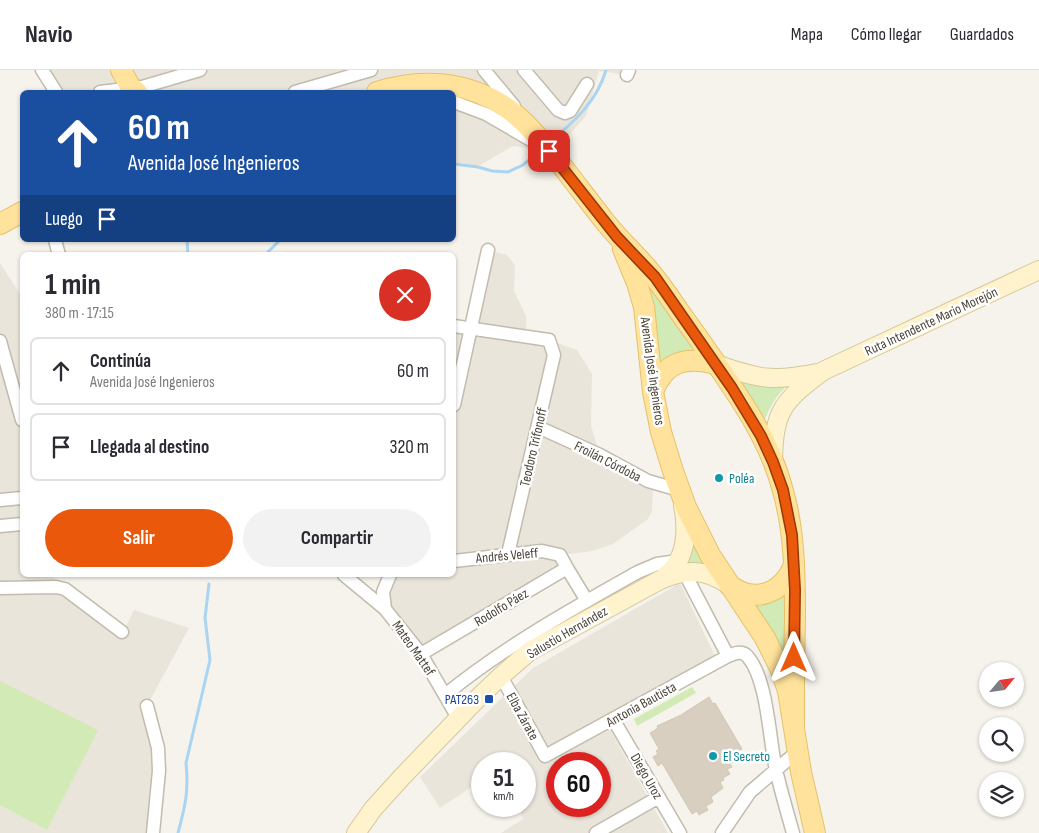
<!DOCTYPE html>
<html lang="es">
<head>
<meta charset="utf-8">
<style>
	body { margin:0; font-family:"Sofia Sans Condensed",sans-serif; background:#f2f2f3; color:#2b2b33; height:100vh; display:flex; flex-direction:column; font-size:19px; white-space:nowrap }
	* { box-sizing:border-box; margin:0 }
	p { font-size:16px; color:#7c7c81 }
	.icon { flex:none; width:28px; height:28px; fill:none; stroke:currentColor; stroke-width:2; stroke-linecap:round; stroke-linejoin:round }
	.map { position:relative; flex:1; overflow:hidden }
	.sheet { position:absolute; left:20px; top:182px; width:436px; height:325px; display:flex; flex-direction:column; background:#fff; border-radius:8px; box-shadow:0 1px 4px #0004 }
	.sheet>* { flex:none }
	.guide { position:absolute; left:20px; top:20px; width:436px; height:152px; border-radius:8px; box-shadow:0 1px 4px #0004; background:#1a4fa0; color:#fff; overflow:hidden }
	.needle { width:32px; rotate:61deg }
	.controls { position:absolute; left:979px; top:592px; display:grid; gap:10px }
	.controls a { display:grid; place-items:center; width:45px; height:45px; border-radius:50%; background:#fff; box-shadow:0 1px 4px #0004; font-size:25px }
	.speed { position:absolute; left:471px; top:682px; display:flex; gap:10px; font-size:25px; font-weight:700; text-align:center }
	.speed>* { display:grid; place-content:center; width:65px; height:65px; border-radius:50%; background:#fff; box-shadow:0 1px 4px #0004; line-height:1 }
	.speed small { font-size:12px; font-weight:400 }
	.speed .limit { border:8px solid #d22; background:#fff; color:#111 }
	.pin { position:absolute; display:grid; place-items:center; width:42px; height:42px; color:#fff; margin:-21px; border-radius:10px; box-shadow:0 2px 8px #0006 }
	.me { position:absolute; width:55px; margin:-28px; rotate:0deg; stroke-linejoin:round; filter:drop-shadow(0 0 4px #0008) }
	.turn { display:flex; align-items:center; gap:18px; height:105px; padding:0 25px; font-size:22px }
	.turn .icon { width:65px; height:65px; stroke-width:2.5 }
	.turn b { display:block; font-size:35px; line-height:42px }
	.then { display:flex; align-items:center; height:48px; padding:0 25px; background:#0003; gap:10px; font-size:19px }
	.round { display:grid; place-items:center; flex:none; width:52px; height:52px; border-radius:26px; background:#f2f2f3 }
	.overview { display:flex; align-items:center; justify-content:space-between; height:85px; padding:0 25px }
	h1 { font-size:30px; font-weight:700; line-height:38px }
	.cta { display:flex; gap:10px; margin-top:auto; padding:10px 25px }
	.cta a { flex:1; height:58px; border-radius:30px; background:#ea580c; color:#fff; font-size:20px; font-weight:700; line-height:58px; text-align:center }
	.cta a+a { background:#f2f2f3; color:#2b2b33 }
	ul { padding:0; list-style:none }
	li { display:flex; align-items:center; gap:15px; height:68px; margin:0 10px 8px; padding:0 15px; border:2px solid #e1e1e2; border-radius:8px }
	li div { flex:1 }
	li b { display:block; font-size:19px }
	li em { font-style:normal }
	header { display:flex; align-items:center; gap:30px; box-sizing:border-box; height:70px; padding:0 25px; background:#fff; border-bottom:1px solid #e1e1e2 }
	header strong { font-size:24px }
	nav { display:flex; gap:28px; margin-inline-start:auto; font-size:18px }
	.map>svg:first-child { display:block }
	.residential { fill:#eae5da; fill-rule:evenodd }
	.green { fill:#d2eab5 }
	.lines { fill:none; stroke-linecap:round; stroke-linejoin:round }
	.stream { stroke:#a9d4f2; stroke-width:3 }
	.building { fill:#d8cfc1; stroke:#d3c7b4 }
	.street-casing { stroke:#c2bbae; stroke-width:15 }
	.secondary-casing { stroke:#d6c79b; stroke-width:20 }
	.primary-casing { stroke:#e6c16a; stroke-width:22 }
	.street { stroke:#fff; stroke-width:12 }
	.secondary { stroke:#fff3cd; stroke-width:18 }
	.primary { stroke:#ffe39c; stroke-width:20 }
	.route-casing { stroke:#983908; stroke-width:12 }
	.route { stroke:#ea580c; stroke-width:9 }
	.culture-dot { fill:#0f9aa8; stroke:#fff; stroke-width:2 }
	.transit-dot { fill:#1a4fb4; stroke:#fff; stroke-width:2 }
	.labels { text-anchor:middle; stroke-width:5; stroke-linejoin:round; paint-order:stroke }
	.street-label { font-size:14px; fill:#4b4439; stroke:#fff }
	.culture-label { font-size:14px; fill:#0d838f; stroke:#fff; text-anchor:start }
	.transit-label { font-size:14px; fill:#164399; stroke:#fff; text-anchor:end }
</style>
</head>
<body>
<header>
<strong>Navio</strong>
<nav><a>Mapa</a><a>Cómo llegar</a><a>Guardados</a></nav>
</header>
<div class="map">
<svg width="1039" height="763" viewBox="0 0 1039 763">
	<rect width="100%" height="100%" fill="#f6f3ec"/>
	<!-- residential -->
	<path class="residential" d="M42 0H629L627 5 599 1 586 46 570 64 549 81 513 76 477 97 454 95V22H56Z
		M488 180 507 185 515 195 514 221 526 246V266L549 270 577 280 592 304 591 356 600 385 648 411 653 420 652 441 648 449 613 474 592 481 561 485 567 498 421 584 385 539 390 505H454V256L469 259Z
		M0 193 22 227V505H53L56 517 123 562 134 540 189 558 147 636 154 657 153 763H0Z
		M680 513 715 586 604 649 668 763H501L523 749 518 736H525V694H482V710L440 738 420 707 533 598ZM558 694H600V736H558Z"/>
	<!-- green -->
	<path class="green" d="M637 189 701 284 655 298Z
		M728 302 790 313C776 325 769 338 763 354Z
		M692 463 713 503 684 492Z
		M788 509 790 611 745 531Z
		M0 611 98 660 47 760 0 735Z
		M692 617 696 623 637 656 634 649Z"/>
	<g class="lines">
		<!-- stream -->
		<path class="stream" d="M551 71C575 51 597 31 606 0
			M454 94 478 97 492 101 508 102 523 95 541 80
			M187 170 188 185
			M265 185 280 170
			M178 763C185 737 189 721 186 693L210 590 205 548 209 514"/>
	</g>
	<!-- building -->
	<path class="building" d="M709 627 713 634 715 633 742 679 734 684 738 690 730 694 732 697 727 699 730 704 723 708 724 710 720 712 723 718 711 727 713 732 706 736 708 740 699 745 697 741 692 744 662 693 658 696 653 687 658 684 656 681 659 679 650 663 658 658 657 656 681 645Z"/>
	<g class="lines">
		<defs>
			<path id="street" d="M42 0 56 22
				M484 0 514 36
				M524 0 558 40 565 43 570 41 587 14
				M627 5 629 0
				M100 22 142 17 200 0
				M295 22 371 0
				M454 32 486 44 536 73
				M55 170 59 185
				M454 256 549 270 554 285 508 484
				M0 271 22 350
				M454 335 488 180
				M538 357 600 385 648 411 679 420
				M0 430 22 428
				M0 456 22 454
				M567 498 587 531
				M684 502 728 586
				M344 505 385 539
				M390 505 383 522 385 539 421 584 458 648
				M0 518 56 517 65 519 122 562
				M421 584 567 498 560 485 542 481 454 491
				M501 606 545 686 728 586C735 583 743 580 748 587 768 611 769 669 776 700 781 721 787 742 793 763
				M445 625C505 576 572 539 638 502L657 494 678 491
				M147 636 158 678 159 701 153 763
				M613 649 680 763
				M596 763 659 727
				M722 763 750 722 798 681"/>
			<path id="secondary" d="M716 294C758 309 773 312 817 303
				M773 391C774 340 783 331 823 301L1039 200
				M664 507C687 490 688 461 683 435
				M356 763 373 739 401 708 480 626 501 606 530 581 660 510C686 499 704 498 729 515"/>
			<path id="primary" d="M121 0 131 18 137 22
				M377 22C415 10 456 10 492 29 522 44 541 71 562 96 577 115 591 134 606 153 619 169 633 182 646 197 664 217 678 241 694 262 728 311 768 362 783 421 795 463 795 507 795 551 794 585 794 619 794 653
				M0 154 22 142
				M623 179 637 213 644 237 653 322 661 362 673 401 686 437 710 485 765 568 781 600 788 621 801 702 815 763
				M653 322C665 291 686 286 716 294
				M729 515C755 534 782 524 794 495"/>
		</defs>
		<!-- street casing -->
		<use href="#street" class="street-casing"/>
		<!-- secondary casing -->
		<use href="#secondary" class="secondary-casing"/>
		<!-- primary casing -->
		<use href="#primary" class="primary-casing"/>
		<!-- street -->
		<use href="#street" class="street"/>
		<!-- secondary -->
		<use href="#secondary" class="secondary"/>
		<!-- primary -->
		<use href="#primary" class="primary"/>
	</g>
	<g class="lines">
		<defs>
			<path id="route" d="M549 81 617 167 655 207 732 318 761 366 773 392 783 420 792 465 795 520 794 588"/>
		</defs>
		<!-- route casing -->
		<use href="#route" class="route-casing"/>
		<!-- route -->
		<use href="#route" class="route"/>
	</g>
	<!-- markers -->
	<g class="culture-dot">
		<circle cx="719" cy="408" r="5"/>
		<circle cx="713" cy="686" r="5"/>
	</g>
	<rect class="transit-dot" x="484" y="624" width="10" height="10" rx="2.5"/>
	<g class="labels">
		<!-- street labels -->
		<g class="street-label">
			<text transform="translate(931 251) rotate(-25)" y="5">Ruta Intendente Mario Morejón</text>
			<text transform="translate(653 301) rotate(82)" y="5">Avenida José Ingenieros</text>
			<text transform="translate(533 377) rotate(-77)" y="5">Teodoro Trifonoff</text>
			<text transform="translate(608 391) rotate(27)" y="5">Froilán Córdoba</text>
			<text transform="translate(507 485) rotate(-5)" y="5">Andrés Veleff</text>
			<text transform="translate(501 537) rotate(-31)" y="5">Rodolfo Páez</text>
			<text transform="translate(567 562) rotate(-30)" y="5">Salustio Hernández</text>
			<text transform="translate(414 578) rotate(55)" y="5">Mateo Mattef</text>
			<text transform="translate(641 634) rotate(-29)" y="5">Antonia Bautista</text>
			<text transform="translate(523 646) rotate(61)" y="5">Elba Zárate</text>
			<text transform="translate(647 706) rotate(60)" y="5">Diego Uroz</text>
		</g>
		<!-- culture labels -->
		<g class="culture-label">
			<text x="729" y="413">Poléa</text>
			<text x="723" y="691">El Secreto</text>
		</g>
		<!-- transit labels -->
		<g class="transit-label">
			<text x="479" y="634">PAT263</text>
		</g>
	</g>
</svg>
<div class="controls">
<a><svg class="needle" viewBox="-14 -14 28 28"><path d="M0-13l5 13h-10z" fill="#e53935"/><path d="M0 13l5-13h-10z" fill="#7c7c81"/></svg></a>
<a><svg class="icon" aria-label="search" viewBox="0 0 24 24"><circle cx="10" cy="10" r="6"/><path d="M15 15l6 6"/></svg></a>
<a><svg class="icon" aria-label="layers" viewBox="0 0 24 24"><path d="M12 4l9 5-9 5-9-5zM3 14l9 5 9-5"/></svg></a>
</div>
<div class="speed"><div>51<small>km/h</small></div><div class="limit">60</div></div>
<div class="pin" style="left:549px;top:81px;background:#d93025"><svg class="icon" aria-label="arrive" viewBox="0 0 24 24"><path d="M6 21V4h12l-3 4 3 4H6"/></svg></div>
<svg class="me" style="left:794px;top:588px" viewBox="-20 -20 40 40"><path d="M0-17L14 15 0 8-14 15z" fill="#ea580c" stroke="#fff" stroke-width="4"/></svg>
<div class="guide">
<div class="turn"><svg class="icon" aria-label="ahead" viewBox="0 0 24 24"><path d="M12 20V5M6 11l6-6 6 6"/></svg><div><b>60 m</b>Avenida José Ingenieros</div></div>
<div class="then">Luego<svg class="icon" aria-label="arrive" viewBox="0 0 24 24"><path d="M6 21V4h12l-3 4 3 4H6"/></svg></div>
</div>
<section class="sheet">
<div class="overview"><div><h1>1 min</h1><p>380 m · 17:15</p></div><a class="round" style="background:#d93025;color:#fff"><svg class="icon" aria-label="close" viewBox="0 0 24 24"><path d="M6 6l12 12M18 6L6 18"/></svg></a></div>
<ul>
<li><svg class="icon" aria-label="ahead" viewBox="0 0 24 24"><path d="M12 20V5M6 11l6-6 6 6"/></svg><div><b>Continúa</b><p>Avenida José Ingenieros</p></div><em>60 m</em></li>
<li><svg class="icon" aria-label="arrive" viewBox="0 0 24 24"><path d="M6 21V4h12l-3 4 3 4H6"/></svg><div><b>Llegada al destino</b></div><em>320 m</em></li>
</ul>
<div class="cta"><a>Salir</a><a>Compartir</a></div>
</section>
</div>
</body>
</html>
